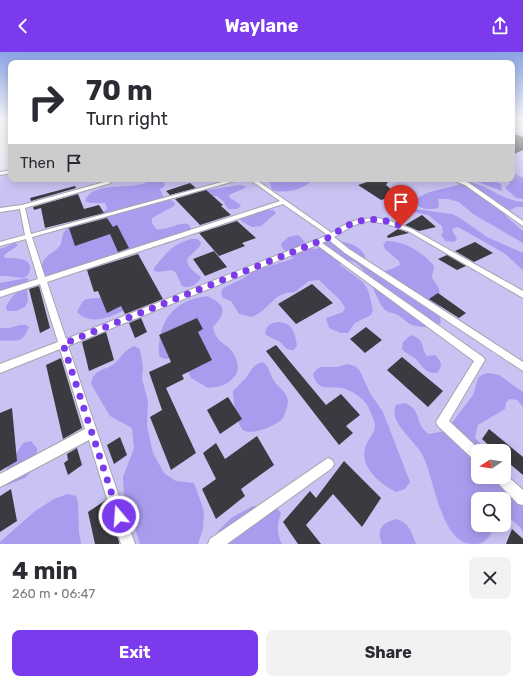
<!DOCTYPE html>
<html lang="en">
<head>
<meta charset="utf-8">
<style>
	body { margin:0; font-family:Rubik,sans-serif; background:#f2f2f3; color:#2b2b33; height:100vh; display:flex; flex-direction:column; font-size:15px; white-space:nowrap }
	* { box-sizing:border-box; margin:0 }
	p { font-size:13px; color:#7c7c81 }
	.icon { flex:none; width:22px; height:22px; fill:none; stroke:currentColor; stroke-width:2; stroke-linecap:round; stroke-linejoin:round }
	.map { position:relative; height:492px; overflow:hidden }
	.drawer { display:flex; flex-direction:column; background:#fff; flex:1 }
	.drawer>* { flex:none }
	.hud { position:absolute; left:8px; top:8px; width:507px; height:122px; border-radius:8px; box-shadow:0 2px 10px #0003; background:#fff; color:#2b2b33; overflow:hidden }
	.needle { width:26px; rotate:258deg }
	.buttons { position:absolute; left:471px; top:392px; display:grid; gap:8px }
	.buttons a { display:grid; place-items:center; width:40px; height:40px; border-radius:8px; background:#fff; box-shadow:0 2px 10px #0003; font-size:20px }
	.pin { position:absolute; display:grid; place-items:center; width:34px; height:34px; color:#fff; margin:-41px -17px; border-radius:50% 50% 50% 0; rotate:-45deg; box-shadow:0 0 4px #0007 }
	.pin .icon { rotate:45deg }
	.me { position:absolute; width:44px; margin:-22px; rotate:342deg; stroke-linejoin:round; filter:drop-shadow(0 0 3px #0008) }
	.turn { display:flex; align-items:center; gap:14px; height:84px; padding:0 12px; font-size:18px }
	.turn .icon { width:52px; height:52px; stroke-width:2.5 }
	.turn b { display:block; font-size:28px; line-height:34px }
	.then { display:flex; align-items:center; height:38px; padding:0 12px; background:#0003; gap:8px; font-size:15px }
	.round { display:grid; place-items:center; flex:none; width:42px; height:42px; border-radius:8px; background:#f2f2f3 }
	.summary { display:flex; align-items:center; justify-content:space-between; height:68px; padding:0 12px }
	h1 { font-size:24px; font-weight:700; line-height:30px }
	.button { display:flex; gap:8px; margin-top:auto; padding:8px 12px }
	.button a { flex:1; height:46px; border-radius:8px; background:#7c3aed; color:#fff; font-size:16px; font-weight:700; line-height:46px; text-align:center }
	.button a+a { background:#f2f2f3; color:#2b2b33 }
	header { display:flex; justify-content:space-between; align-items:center; height:52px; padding:0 12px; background:#7c3aed; color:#fff; font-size:18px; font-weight:700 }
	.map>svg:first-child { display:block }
	.green { fill:#c9c3f4; fill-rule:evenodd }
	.forest { fill:#a99cef }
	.building { fill:#3b3a40 }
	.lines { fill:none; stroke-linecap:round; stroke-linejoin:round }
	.service-casing { stroke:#a5a4ac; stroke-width:2 }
	.service { fill:#fff; fill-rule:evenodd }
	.route { stroke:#7c3aed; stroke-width:7; stroke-dasharray:0 12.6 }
</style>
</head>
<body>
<header><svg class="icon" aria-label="back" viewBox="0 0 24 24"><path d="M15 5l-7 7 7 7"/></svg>Waylane<svg class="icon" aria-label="share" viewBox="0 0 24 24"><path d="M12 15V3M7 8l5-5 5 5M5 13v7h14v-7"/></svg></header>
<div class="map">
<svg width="523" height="492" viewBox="0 0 523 492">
	<rect width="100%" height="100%" fill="#e9e8f0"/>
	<!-- green -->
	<path class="green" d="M512 78 523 81V492H0V122L11 119V127H512ZM478 399H504V425H478ZM478 447H504V473H478Z"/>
	<!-- forest -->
	<path class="forest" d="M512 120 523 126V147L516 146 505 136 510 131 507 127H512Z
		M269 127H313C304 138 285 142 272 138Z
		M470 127H488L501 132 502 139Z
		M156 128 163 129 165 132 164 135 160 137 163 144 173 149 175 152 174 154 152 166V171L156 177C168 179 177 170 188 172L191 176 186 183 167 192 143 193 48 224 42 222C40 204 49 205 59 195 63 190 61 185 64 180 71 170 96 165 106 158L107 156 105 151H90L85 149C91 131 123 136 138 133 144 132 149 129 156 128Z
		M465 129C485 131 502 149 523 150V155H516L504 161 507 165 523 179V191L473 162 459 150 448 147H438L439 154 438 156C429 158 417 158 415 148 427 138 442 138 457 133 461 132 460 130 465 129Z
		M241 133 247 135 229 143 230 146 241 153 240 155 237 157H228L223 149 217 144H191L194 140Z
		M414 157 452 162 460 166 487 185 523 201V218L504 201 458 175 454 176 452 178 457 187 454 190 445 189 441 183 443 180 442 174 428 163 414 160 413 158Z
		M266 158H273L276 161 261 174 252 175 241 169 240 167 242 165Z
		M298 183C305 187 305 195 315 197L319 196 325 189C337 188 357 190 364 202 366 206 365 211 366 215 377 223 389 219 400 213L399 209 386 198 383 193 386 189C403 188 424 201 434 214L432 226 439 236 440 266 441 271C432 277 417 276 408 271 404 268 400 263 395 262 391 260 388 261 384 257 374 246 364 197 340 211V213L363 230 368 238 373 258 371 263 355 271 348 281H341L329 276 326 266 343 260 345 256 340 248 319 228 309 229 295 240 286 241 277 245 261 260 252 265 239 262 231 249 223 246 221 241 223 236 242 227 254 219 292 207 293 205 282 196 281 192 288 185Z
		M191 187H197L201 190 200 194 187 207C187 216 195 220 201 225 198 232 190 237 182 234L176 221 172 218 158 220 154 219V216C165 202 173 192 191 187Z
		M15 191 18 193C14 198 8 198 4 204L5 206C11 206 19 206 24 208 33 211 32 224 22 226 15 226 7 223 0 224V197Z
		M26 226 29 227 26 231 0 240V231Z
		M26 236 27 237 28 249 25 255 16 259H7L6 255C10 246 16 239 26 236Z
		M131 243 134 254C117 261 93 277 77 260L82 250 86 247Z
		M207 244C226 252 227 261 213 275 214 278 215 282 216 284 219 289 224 292 228 295 236 302 242 317 234 325 227 333 219 335 208 336L191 326 187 317 173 306 164 307 159 304C157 270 173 248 207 244Z
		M277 270C292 270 295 280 297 293L294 298C286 299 285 294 280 290 275 287 270 286 265 282 266 274 269 272 277 270Z
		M20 273H26L29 275C22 294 15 287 0 289V276H9Z
		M411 283C426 288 420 295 427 304L435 303C442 310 443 314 437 321 425 321 423 315 416 307 411 303 406 302 402 297L403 290Z
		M134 294 140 297 143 315 142 327 148 349 147 374 153 401 164 421 176 429 194 431 204 459 203 476 198 492H140L124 442 123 425 134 396 132 376 110 364 91 332C93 316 106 319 115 311 123 304 123 299 134 294Z
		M263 310C269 315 270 322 274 329 279 336 287 340 288 349 288 354 285 363 282 367 276 374 251 384 243 378 237 373 233 347 233 339 237 335 241 331 245 327 251 320 252 312 263 310Z
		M347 312 355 314 360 319 370 341 383 360 410 430 405 437 396 440C379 431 358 414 366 393 369 386 375 381 375 373 374 367 370 359 367 353 362 345 351 338 342 336 329 333 318 341 313 322 321 311 322 316 334 315 339 315 343 313 347 312Z
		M488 321 499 323 523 340V355L517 348 510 347 506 350 505 357 478 373 475 386 488 399H478V425H504V416L505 417 523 443V479C518 473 512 465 504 466V447H478V473H496C493 478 490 484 486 488 482 492 478 492 472 492 441 492 434 425 423 404 416 389 387 370 396 353L405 351C423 358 413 371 429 382L444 379 448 376 473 343 478 326 482 323Z
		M31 389 37 396V402L33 417 25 426 7 433 2 424 5 419 23 391Z
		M68 442 76 444 78 451 79 480 81 492H0V490L35 459 54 447Z
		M253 454 277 456 281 461C277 472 276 481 282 492H215L218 479 231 466Z
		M396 467C409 470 412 481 416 492H382C376 477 382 471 396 467Z"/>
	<!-- building -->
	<path class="building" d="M512 81 523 85V98L512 103Z
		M376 127H390L386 133 398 143 381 148 358 133Z
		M190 131 196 136 170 143 166 139Z
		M75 134 76 136 31 149 30 146Z
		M206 138 223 153 221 154 231 163 200 173 175 147Z
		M78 142 84 157 99 153 104 161 45 176 41 156 34 158 33 155Z
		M422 163 436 175 419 179 405 173Z
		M107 166 113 175 117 173 129 196 118 200 110 182 75 194 69 176Z
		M237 169 256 186 242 191 245 194 219 204 199 181Z
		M398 177 409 181 388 186 387 184Z
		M475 190 493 201 474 210 455 199Z
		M214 199 227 215 205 224 193 207Z
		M138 202 163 247 125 262 121 254 107 261 98 239 94 240 87 218Z
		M447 203 466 214 457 218 438 207Z
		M312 232 333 251 296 272 278 252Z
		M39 234 50 276 40 281 29 237Z
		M438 241 466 261 459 266 429 247Z
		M141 266 147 280 135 286 129 271Z
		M197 266 203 277 198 280 212 308 182 323 184 327 166 336 196 401 171 418 150 365 162 358 149 320 171 310 159 283Z
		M366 275 382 288 365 301 350 287Z
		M106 280 114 308 89 319 82 290Z
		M276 293 326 353 341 342 360 363 346 374 353 381 339 393 266 299Z
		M402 305 443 339 428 355 387 318Z
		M61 306 82 376 63 387 46 313Z
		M228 345 242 367 220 382 207 358Z
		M12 356 17 409 0 419V361Z
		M489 377 523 405V423L504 407V399H495L482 387Z
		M257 384 274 413 241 437 245 444 216 467 202 437 216 427 203 401 216 391 225 407Z
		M120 385 127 403 114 412 107 393Z
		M77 396 82 413 68 423 64 411 68 408 67 402Z
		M344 409 381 446 362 475 333 442 306 473 321 492H298L283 470 310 439 316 446Z
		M11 437 17 469 0 480V444Z
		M106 448 119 490V492H95L88 460Z
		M512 477 523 487V492H506Z"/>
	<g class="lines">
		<defs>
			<path id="service" d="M512 76 523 80V82L512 78Z
				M11 118V121L0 123V120Z
				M233 127H242L32 185 45 225 280 149 249 127H255L329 179 331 181 348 171 360 167 378 166 390 169 412 177 523 239V246L408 179 387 172 369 169 361 171 352 174 334 185 349 197 523 310V319L345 201 329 188 322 191 483 305 485 308 483 311 449 369 481 399H478V410L474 408 438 374 436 370 474 309 317 193 68 294 135 492H121L89 388 0 435V422L85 377 60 297 0 321V312L58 290 40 232 0 245V239L38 227 26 187 0 194V190L25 183 20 157 0 160V156L22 153 108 129 111 131 25 156 31 182ZM283 152 325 181 326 184 66 287 47 230Z
				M450 127H458L469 131 523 169V174L465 133Z
				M328 406 332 408 334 412 332 416 227 492H208L210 487Z
				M504 421 523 438V453L518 452 496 429 494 425H504Z"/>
		</defs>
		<!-- service casing -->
		<use href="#service" class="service-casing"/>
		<!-- service -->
		<use href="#service" class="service"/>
	</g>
	<!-- sky -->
	<linearGradient id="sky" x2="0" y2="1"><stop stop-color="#89a4e4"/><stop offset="0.49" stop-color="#f5f5f8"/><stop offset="1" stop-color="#f5f5f8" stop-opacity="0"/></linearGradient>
	<rect width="523" height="135" fill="url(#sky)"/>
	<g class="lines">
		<!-- route -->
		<path class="route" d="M119 464 63 292 330 185C353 167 373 162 401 174"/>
	</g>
</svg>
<div class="buttons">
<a><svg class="needle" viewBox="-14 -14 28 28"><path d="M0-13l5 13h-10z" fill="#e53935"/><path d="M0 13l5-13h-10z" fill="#7c7c81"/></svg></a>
<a><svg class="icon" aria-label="search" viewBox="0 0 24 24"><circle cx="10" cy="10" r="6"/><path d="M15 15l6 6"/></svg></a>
</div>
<div class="pin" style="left:401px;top:174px;background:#d93025"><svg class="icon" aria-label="arrive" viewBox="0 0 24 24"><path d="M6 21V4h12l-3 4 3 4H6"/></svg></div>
<svg class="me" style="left:119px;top:464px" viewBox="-20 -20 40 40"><circle r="17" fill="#7c3aed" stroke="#fff" stroke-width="3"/><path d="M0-11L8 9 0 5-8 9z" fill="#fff"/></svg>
<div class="hud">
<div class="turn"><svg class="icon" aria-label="right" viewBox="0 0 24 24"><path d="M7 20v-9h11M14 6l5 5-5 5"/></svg><div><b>70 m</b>Turn right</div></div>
<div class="then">Then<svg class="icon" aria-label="arrive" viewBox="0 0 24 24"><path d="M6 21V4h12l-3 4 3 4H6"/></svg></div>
</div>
</div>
<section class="drawer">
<div class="summary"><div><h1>4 min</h1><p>260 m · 06:47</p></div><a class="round"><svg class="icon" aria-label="close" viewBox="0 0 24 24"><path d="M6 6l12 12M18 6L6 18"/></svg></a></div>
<div class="button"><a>Exit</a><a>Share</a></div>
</section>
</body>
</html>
